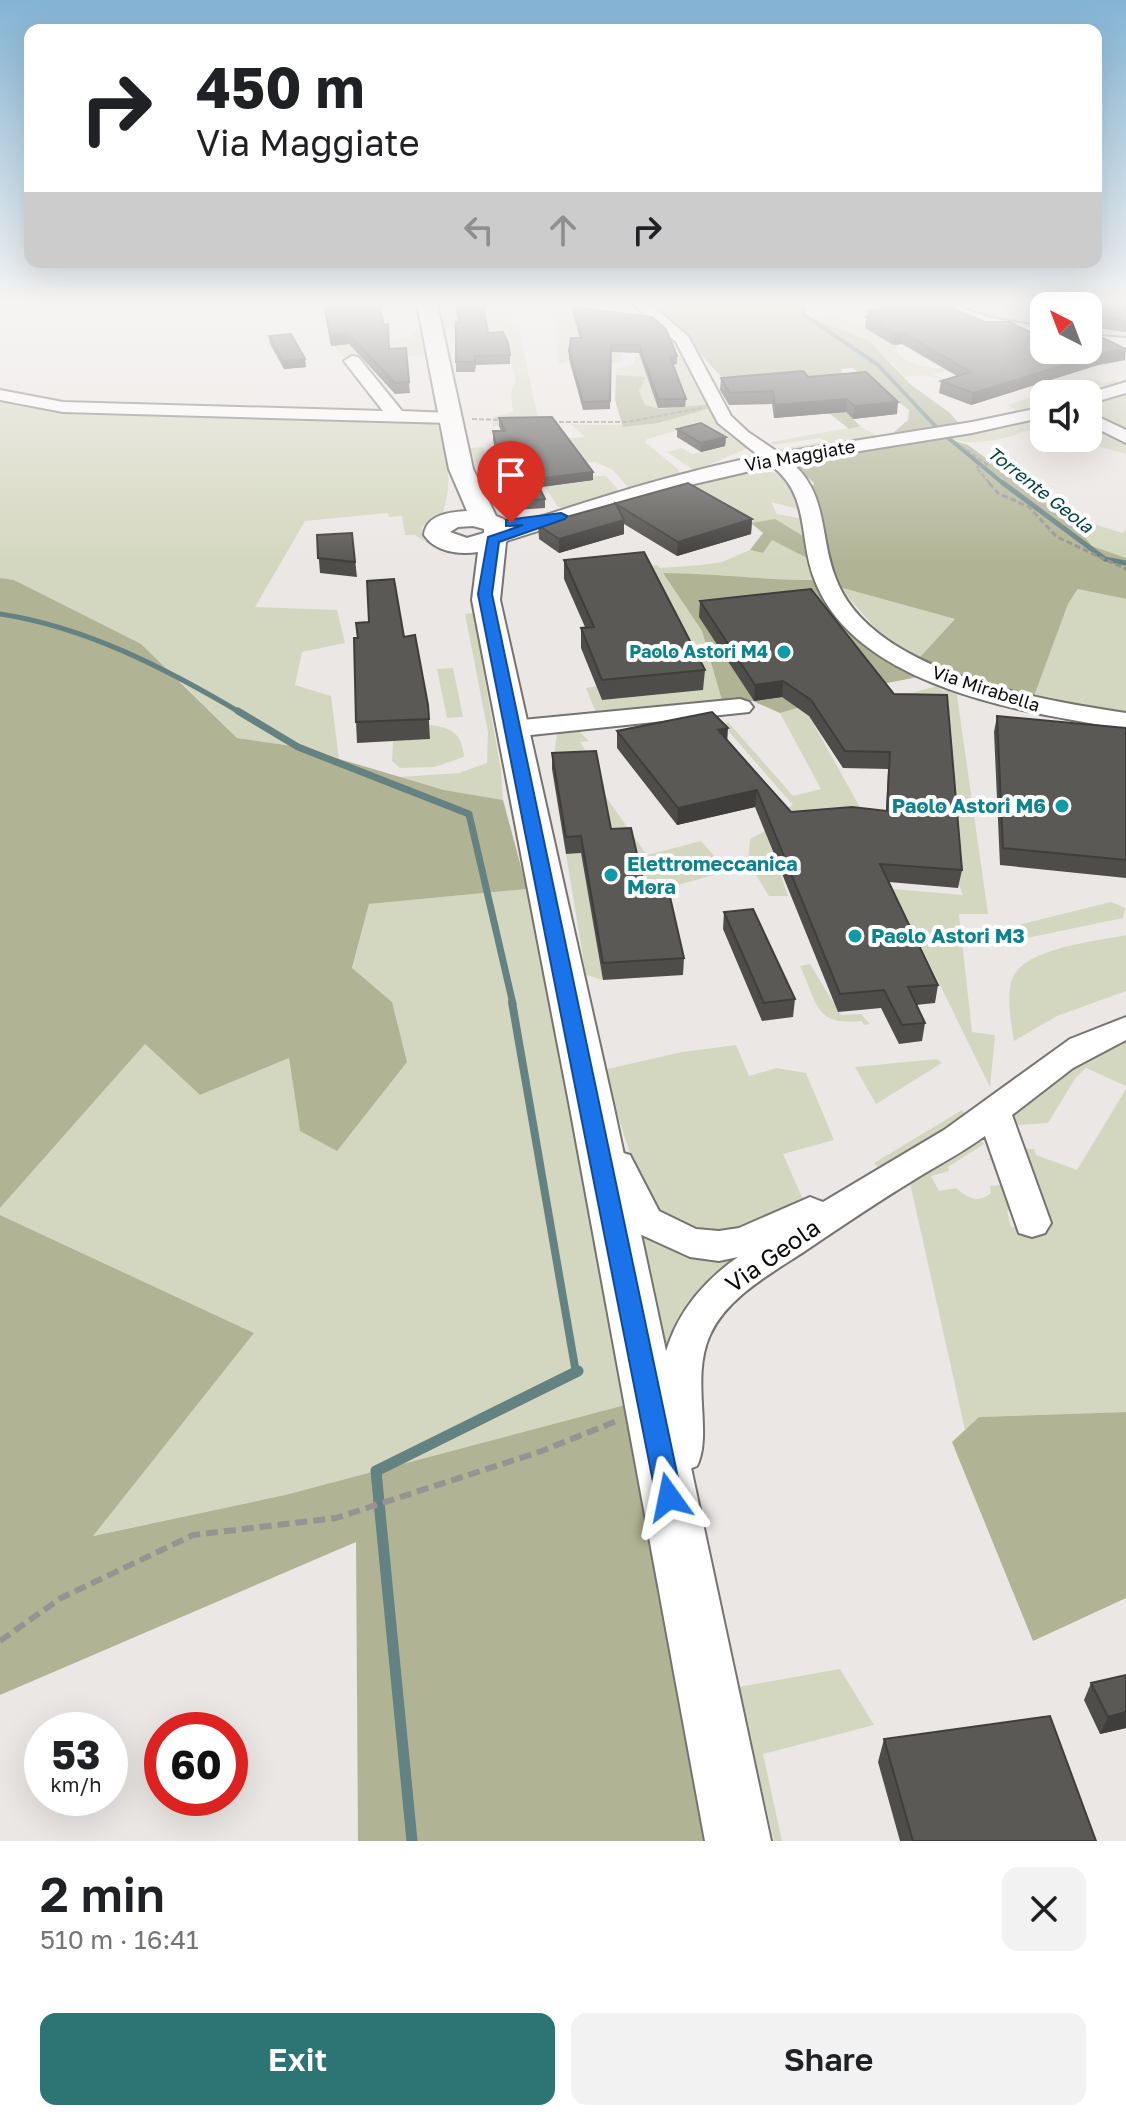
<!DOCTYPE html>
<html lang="en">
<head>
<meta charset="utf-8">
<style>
	body { margin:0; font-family:"Golos Text",sans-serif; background:#f2f2f2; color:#202124; height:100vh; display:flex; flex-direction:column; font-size:30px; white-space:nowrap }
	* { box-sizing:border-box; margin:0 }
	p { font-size:26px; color:#757577 }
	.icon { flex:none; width:44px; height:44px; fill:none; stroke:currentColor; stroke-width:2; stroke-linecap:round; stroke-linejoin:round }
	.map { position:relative; height:1841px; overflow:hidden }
	.side { display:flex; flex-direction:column; background:#fff; flex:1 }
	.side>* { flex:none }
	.top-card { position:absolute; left:24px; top:24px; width:1078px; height:244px; border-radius:16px; box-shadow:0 8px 32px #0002; background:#fff; color:#202124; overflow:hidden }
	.needle { width:52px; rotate:318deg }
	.buttons { position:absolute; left:1030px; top:292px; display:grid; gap:16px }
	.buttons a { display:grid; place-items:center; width:72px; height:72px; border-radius:16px; background:#fff; box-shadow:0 8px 32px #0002; font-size:40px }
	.speed { position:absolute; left:24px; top:1712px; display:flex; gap:16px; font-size:40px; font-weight:700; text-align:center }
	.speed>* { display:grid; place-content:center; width:104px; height:104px; border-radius:50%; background:#fff; box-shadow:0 8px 32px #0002; line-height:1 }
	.speed small { font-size:20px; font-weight:400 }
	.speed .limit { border:12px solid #d22; background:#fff; color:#111 }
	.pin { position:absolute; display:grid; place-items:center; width:68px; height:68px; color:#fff; margin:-82px -34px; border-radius:50% 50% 50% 0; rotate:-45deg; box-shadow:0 0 8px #0007 }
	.pin .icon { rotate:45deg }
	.me { position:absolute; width:88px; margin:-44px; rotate:348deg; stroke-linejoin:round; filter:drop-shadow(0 0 6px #0008) }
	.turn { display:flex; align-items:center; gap:28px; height:168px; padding:0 40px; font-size:36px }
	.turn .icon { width:104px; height:104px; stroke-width:2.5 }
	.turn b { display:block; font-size:56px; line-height:68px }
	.lanes { display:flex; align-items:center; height:76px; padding:0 40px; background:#0003; justify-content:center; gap:40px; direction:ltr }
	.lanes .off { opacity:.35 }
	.round { display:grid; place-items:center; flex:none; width:84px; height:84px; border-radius:16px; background:#f2f2f2 }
	.overview { display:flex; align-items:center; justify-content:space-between; height:136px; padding:0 40px }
	h1 { font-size:48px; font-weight:600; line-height:60px }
	.primary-button { display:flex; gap:16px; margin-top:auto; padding:16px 40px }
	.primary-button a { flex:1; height:92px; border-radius:16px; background:#2c7574; color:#fff; font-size:32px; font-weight:600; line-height:92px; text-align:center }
	.primary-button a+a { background:#f2f2f2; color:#202124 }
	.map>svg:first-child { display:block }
	.green { fill:#d4d7bf }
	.forest { fill:#b0b494 }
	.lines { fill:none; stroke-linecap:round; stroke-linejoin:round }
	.stream-far4 { stroke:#658282; stroke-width:4 }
	.stream-far3 { stroke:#658282; stroke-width:5 }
	.stream-far2 { stroke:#658282; stroke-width:7 }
	.stream-far1 { stroke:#658282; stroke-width:8 }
	.stream { stroke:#658282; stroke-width:11 }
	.minor-casing { stroke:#767370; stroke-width:4 }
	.major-casing { stroke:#767370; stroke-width:4 }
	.path-far2 { stroke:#969391; stroke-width:2; stroke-dasharray:5 2; stroke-linecap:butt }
	.path-far1 { stroke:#969391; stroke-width:3; stroke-dasharray:6 3; stroke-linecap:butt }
	.path { stroke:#969391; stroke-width:6; stroke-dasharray:12 6; stroke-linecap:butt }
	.minor { fill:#fff; fill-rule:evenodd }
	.major { fill:#fff; fill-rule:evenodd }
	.wall { fill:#4e4d4a }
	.shaded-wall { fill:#403e3c }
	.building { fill:#5b5956; stroke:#403e3c; stroke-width:2 }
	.route { fill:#1a73e8; stroke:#114b97; stroke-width:2 }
	.culture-dot { fill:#0f9aa8; stroke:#fff; stroke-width:3 }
	.labels { text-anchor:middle; stroke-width:8; stroke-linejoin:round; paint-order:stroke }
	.far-street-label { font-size:18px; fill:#0c0b0a; stroke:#fff }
	.far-water-label { font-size:18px; font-style:italic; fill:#004344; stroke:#fff }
	.far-culture-label { font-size:18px; font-weight:bold; fill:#0d838f; stroke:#fff; text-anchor:end }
	.culture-label { font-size:20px; font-weight:bold; fill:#0d838f; stroke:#fff; text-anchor:start }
	.near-street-label { font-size:24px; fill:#0c0b0a; stroke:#fff }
</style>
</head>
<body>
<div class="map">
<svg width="1126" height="1841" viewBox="0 0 1126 1841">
	<rect width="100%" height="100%" fill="#ebe7e4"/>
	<!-- green -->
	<path class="green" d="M436 304H563H554V312L659 325 678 341 682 350 620 351 624 361 601 365 590 361 569 360 559 365 554 312 500 315H508L509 323 518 326 539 423 493 426V417L513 412 511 393 516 381 509 352 455 329H441Z
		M965 304H1026L1020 317 1021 323 1044 327 1008 323Z
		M837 316 898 345 896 347 900 356C929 376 963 367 995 363L932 374 946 380 923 375 904 377 893 364 813 318Z
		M412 332H419L425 355 345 359 327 337 331 335 389 342 412 337Z
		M653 354 685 356C687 368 684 371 699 374L710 404 660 409 645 405 639 391 645 378 616 375 617 368 633 364 635 357Z
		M1089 378 1104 383 1116 380 1120 384 1087 394H1044V408L1021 413 1008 405Z
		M1126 394V430L1094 411 1098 403Z
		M0 399 429 422 438 426C448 461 453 477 443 513L421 527 424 540 454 561 415 535H405L402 516 389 517 388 513 305 521 255 607 337 610 345 643 302 652 295 685 331 696 339 759 298 747 237 738 170 671 14 580 0 578Z
		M711 408 725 428 750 447 695 471 667 452 682 448 692 454 724 446 683 429 647 439 645 442 678 469 681 477 632 492 613 470 595 462 517 464 487 468 490 478 513 476 490 486 483 485 470 448 483 447 490 465 510 464 530 441 585 437 571 424C626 427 658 423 711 408Z
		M1044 418V431C1029 427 1020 434 1005 438 984 443 967 444 946 438Z
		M1088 425 1126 444V454L1069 438H1088Z
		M860 426 879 437 779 455 773 450 825 442 820 438 772 445 771 442Z
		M751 469C787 471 790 478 802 510L771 502 777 514 804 519 808 539 751 523 684 488Z
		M537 475 606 476 622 494 571 507H558Z
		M1059 513 1122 533 1126 530V558L1092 546 1071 520Z
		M772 539 811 560 812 580C762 580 714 573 663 573L702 631 723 704 597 715 586 688 596 686 602 700 703 690 565 572 657 565 660 568 702 565 722 562 750 550 763 553Z
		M839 587 955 619 920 657 921 660 877 630Z
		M1079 589 1126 599V715L1033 699 1068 604Z
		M473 613 501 770 503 800 444 790 399 777 459 773 487 763 488 732 465 614Z
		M453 668 463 717 447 718 437 669Z
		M937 686 943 691 956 688 988 914H959L972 1032 995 1035 990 1087 893 889 963 895 886 700Z
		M803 705 862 811 820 809 823 816 780 811 793 805 723 725 728 722 793 796 821 789 780 713Z
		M429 725C452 727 462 734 464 757L434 767 400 768 392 761 393 741 430 739Z
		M574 726 589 741 580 742 596 767 552 769 557 734Z
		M599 787 647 855 701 841 728 871 642 895 611 845Z
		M765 831 788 896H769L748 862 750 839Z
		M581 853 603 980 586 975 566 854Z
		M527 889 609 1272 625 1405 285 1495 92 1536 254 1333 0 1215V1208L145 1044 200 1095 289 1058 300 1131 392 1002 352 969 369 904Z
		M1111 902 1125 908 1123 918 1012 941 1008 933 1014 926Z
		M1126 935V991L1057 1016 1014 1041C1011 1022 1006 998 1012 979 1023 948 1098 941 1126 935Z
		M810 964 841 1015 861 1014 870 1024 864 1025 862 1021C814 1026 818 1004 800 966Z
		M1126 1039V1086L1086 1068 1076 1077 1048 1123 1007 1126V1117L1072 1066Z
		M736 1045 749 1076 776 1068 806 1073 834 1140 783 1154 804 1202 732 1234 707 1235 654 1212 641 1187 603 1070 682 1052Z
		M937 1059 942 1063 876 1104 855 1067Z
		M1126 1089V1412L979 1417 965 1430 910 1183 934 1164 940 1167 982 1141 984 1144 948 1167 949 1171 931 1176 939 1191 956 1188C967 1198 978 1204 991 1193L990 1186 1009 1184 1000 1159 987 1160 1001 1151 1013 1183 1009 1185 1018 1211H1007L1011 1227 1042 1226 1013 1148 1034 1149 1036 1155 1077 1170Z
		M962 1110 972 1121 879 1169 874 1163Z
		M625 1213 753 1246 720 1277 667 1400Z
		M840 1669 874 1725 763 1754 782 1841H774L738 1687Z"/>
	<!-- forest -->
	<path class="forest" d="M656 304H800L803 314 869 341 910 384 950 413 962 427 900 436 894 432 908 420 909 410 853 368 841 369 845 386 823 389 860 426 849 429 829 413 801 384 724 380Z
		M616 375 646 377 639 391 645 405 660 409 710 404 711 408 658 423 623 427 615 400Z
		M946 438 968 445 1071 520 1092 546 1126 558V599L1078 589 1068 604 1033 699 984 688 921 660 920 657 955 619 839 587 808 504 814 483 798 469 797 459Z
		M775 519 808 539 811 560 772 540 763 553 750 550 763 533 751 523Z
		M663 573C713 573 762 580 812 580 843 631 874 645 923 676L872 686 780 713 753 701 723 704 702 631Z
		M0 578 14 580 141 644 237 738 299 747 444 790 503 800 527 889 369 904 352 968 392 1002 407 1062 337 1151 300 1131 289 1058 200 1095 145 1044 0 1208Z
		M0 1215 254 1333 93 1536 285 1495 625 1405 720 1841H358L356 1542 0 1695Z
		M1126 1412V1598L1033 1641 952 1442 979 1417Z"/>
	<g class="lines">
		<!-- stream-far4 -->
		<path class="stream-far4" d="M804 304 803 314 878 365 940 431 1005 485"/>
		<!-- stream-far3 -->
		<path class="stream-far3" d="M1003 483 1105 559 1126 563
			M0 614C86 627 167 669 241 713"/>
		<!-- stream-far2 -->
		<path class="stream-far2" d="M238 711 298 747 469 814 513 1004"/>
		<!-- stream-far1 -->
		<path class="stream-far1" d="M512 1002 576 1373"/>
		<!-- stream -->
		<path class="stream" d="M412 1841 376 1471 578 1371"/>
		<defs>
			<path id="minor" d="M633 304H650L688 336 731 416 748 432 779 453 972 422 1044 407V417L972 433 791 462C829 494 819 538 836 579 872 673 1039 700 1126 713V729C1027 713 857 688 815 581 798 540 811 496 772 466L664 491 503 542H489L485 538 489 534C578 504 667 475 759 456L718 423 676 342Z
				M931 304H951L991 318 1044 327V337L972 322Z
				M1088 335 1126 338V348L1088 345Z
				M352 356 358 357 402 411 450 413 459 418 450 423 63 412 0 400V390L63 402 383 411 344 361Z
				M1126 382V393L1088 404 1086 394Z
				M1088 412 1126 430V443L1088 424Z
				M740 699 749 702 753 707 749 712 512 737 503 734 499 729 503 724 512 721Z
				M1126 1017V1040L1073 1068 1012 1115 1051 1223 1045 1233 1032 1237 1019 1233 985 1136C963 1152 940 1164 917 1178 879 1201 842 1226 805 1251 772 1273 727 1297 710 1335 690 1379 713 1433 697 1466L682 1472 667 1466C659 1449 659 1430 659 1411 657 1344 684 1295 738 1257L719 1261 690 1257 633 1231 599 1164 604 1155 617 1151 630 1155 659 1211 696 1229 719 1231 739 1228 810 1197 823 1202 944 1130 1070 1039Z"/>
			<path id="major" d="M417 304H437L473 469 496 516C508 520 510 523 511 536L506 542 500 600 614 1108 771 1841H705L570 1108 472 600 478 552C459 555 435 552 424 535 426 514 451 512 467 511L449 469ZM473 526 484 529V533L467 538 450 532 458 527Z"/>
		</defs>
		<!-- minor casing -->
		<use href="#minor" class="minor-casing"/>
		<!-- major casing -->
		<use href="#major" class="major-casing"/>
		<!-- path-far2 -->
		<path class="path-far2" d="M472 419 503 420
			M552 422H627L701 408
			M961 446 988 465
			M988 465 976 467 991 485"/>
		<!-- path-far1 -->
		<path class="path-far1" d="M989 483 998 493 1029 507 1057 537 1126 569"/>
		<!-- path -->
		<path class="path" d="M0 1641 61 1598 193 1535 336 1518 542 1451 619 1420"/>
		<!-- minor -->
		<use href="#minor" class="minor"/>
		<!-- major -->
		<use href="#major" class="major"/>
	</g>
	<!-- wall -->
	<path class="wall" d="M323 304H379L389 348H406L410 393 395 394 349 344 331 346Z
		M455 304H483L488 333 510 355V364L476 365 475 372H456V322H458Z
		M876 304H921L984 322 1032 333 1090 337 1125 360 1098 365 971 405 939 393 941 381 957 376 902 344 893 345 865 328 867 311 881 310Z
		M1126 304V332L1088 327V306Z
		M573 307 677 356V364L673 365 686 399 685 407 658 408 639 353 611 352 610 409 583 410 569 359V351L580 338 573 315Z
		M269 336 306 367 284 369 270 344Z
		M808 377 897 414 853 419 846 412 774 418 772 404 729 405 720 390 721 378Z
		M499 418 593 472V480L539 487 545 499V508L514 510 497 467 496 459H497L493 440V431H501L499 426Z
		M677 429 726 437 725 446 701 452 677 437Z
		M688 483 752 519 751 534 677 556 624 524V534L559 553 539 539 538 525Z
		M352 533 357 577 320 573 317 535Z
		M564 560 705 670 703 690 602 700 581 648V628L585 627 564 579Z
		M811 589 962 870 958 888 889 882 938 985 935 1003 916 1005 925 1023 922 1041 899 1044 881 1008 838 1012 755 807 677 825 617 748V731L727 740 791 812 886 811 888 769 843 768 809 716 782 697 754 701 699 617 700 601Z
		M356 623 404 637 428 705 430 739 357 743 356 722 357 638Z
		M997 716 1126 728V878L1000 865 994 732Z
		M552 753 611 829 684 958 683 975 603 980 581 853 566 854 552 769Z
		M724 912 795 999 793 1017 762 1021 723 929Z
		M1126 1675V1728L1100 1734 1084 1700 1091 1683Z
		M884 1739 1096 1841H900L878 1762Z"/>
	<!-- shaded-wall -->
	<path class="shaded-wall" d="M348 333 349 344 331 346 330 335Z
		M903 333 902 344 893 345 895 334Z
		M1126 349 1125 360 1098 365 971 405 973 393 1100 354Z
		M305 359 306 367 284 369 283 361Z
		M847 399 846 412 774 418 775 405Z
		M898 402 897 414 853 419 854 406Z
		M726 437 725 446 701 452V443Z
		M593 472V480L535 488V479Z
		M752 519 751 534 677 556 678 542Z
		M624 520V534L559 553V539Z
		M783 681 782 697 754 701 755 685Z
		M728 728 727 744 718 730Z
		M757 790 755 807 677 825 678 808Z
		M1126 1712V1728L1100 1734 1108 1717Z"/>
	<!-- building -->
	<path class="building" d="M324 304H379L384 325 388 324 389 349 406 348 409 382 395 383 348 333 330 335Z
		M456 304H483L488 333 503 332 508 343 510 355 475 356V362H456V322H460Z
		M886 304H921L948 306 984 322H1010L1032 333 1036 327 1044 328V350H1088V332L1090 337 1103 338 1126 349 1100 354 973 393 941 381 971 372 903 333 895 334 866 317 875 316 867 311 890 308Z
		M1048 304H1126V320L1088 315V306H1047Z
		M573 307 652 317 666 329 677 356 670 357 686 399H658L639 345H611L610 401 583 402 569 351 571 338H582Z
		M291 334 305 359 283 361 269 336Z
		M803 371 808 377 866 372 898 402 854 406 847 399 775 405 773 391 730 393 721 378Z
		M552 417 593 472 535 479 545 499 514 502 496 459H499L493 431H505L499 418Z
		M701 423 726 437 701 443 677 429Z
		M688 483 752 519 678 542 616 504 624 520 559 539 538 525Z
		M352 533 355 562 318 558 317 535Z
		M644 552 705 670 602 680 581 628 594 627 564 560Z
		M394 579 404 637 415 635 428 705 429 719 356 722 354 638H358L356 623 369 622 367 581Z
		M811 589 894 694 947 695 962 870 880 864 938 985 908 987 925 1023 902 1025 884 990 840 994 757 790 678 808 617 731 712 712 728 728 718 730 791 812 852 807 887 811 890 752 845 751 811 700 783 681 755 685 700 601Z
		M997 716 1126 728V860L1003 848Z
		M596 751 611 829 631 828 645 889 668 888 684 958 603 963 581 836 566 837 552 753Z
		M753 909 795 999 764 1003 724 912Z
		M1126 1675V1712L1108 1717 1091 1683Z
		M1050 1716 1096 1841H913L884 1739Z"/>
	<!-- sky -->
	<linearGradient id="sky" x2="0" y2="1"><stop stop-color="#83b4d4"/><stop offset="0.54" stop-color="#f6f4f3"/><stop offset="1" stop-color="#f6f4f3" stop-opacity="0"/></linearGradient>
	<rect width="1126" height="562" fill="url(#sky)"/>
	<!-- route -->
	<path class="route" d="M561 513 567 516 565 519 499 542 492 594 682 1497 679 1505 669 1509 660 1505 656 1497 478 594 488 537 523 525 506 526V520Z"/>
	<!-- markers -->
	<g class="culture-dot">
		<circle cx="784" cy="652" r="8"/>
		<circle cx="1062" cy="806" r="8"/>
		<circle cx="611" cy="875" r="8"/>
		<circle cx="855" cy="936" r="8"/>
	</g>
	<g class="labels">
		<!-- far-street labels -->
		<g class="far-street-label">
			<text transform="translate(800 456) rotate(-10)" y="6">Via Maggiate</text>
			<text transform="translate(986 689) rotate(18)" y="6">Via Mirabella</text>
		</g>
		<!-- far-water labels -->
		<g class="far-water-label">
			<text transform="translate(1040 490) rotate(38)" y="6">Torrente Geola</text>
		</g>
		<!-- far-culture labels -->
		<g class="far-culture-label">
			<text x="768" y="658">Paolo Astori M4</text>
		</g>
		<!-- culture labels -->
		<g class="culture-label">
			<text x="1046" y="813" text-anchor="end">Paolo Astori M6</text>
			<text x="627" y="871">Elettromeccanica<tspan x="627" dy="23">Mora</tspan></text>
			<text x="871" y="943">Paolo Astori M3</text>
		</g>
		<!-- near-street labels -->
		<g class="near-street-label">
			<text transform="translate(773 1256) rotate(-35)" y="8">Via Geola</text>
		</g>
	</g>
</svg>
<div class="buttons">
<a><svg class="needle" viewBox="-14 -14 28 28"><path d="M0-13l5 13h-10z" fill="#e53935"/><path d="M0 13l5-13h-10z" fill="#757577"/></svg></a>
<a><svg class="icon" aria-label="sound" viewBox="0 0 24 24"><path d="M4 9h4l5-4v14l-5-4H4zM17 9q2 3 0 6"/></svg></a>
</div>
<div class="speed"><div>53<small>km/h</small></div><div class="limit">60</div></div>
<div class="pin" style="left:511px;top:523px;background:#d93025"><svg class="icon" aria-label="arrive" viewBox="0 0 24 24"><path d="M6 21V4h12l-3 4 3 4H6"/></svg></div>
<svg class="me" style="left:669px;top:1497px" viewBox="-20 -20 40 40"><path d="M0-17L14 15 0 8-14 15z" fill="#1a73e8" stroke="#fff" stroke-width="4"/></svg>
<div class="top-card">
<div class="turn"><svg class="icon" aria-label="right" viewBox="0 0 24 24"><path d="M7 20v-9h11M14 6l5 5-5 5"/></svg><div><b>450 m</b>Via Maggiate</div></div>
<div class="lanes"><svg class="icon off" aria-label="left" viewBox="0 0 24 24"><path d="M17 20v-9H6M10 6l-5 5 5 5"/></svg><svg class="icon off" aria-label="ahead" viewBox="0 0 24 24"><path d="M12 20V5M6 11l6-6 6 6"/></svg><svg class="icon" aria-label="right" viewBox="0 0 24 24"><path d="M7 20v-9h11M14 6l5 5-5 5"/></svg></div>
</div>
</div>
<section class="side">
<div class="overview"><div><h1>2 min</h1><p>510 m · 16:41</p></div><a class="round"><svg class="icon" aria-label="close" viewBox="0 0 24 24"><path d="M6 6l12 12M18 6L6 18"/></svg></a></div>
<div class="primary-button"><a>Exit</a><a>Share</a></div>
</section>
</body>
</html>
